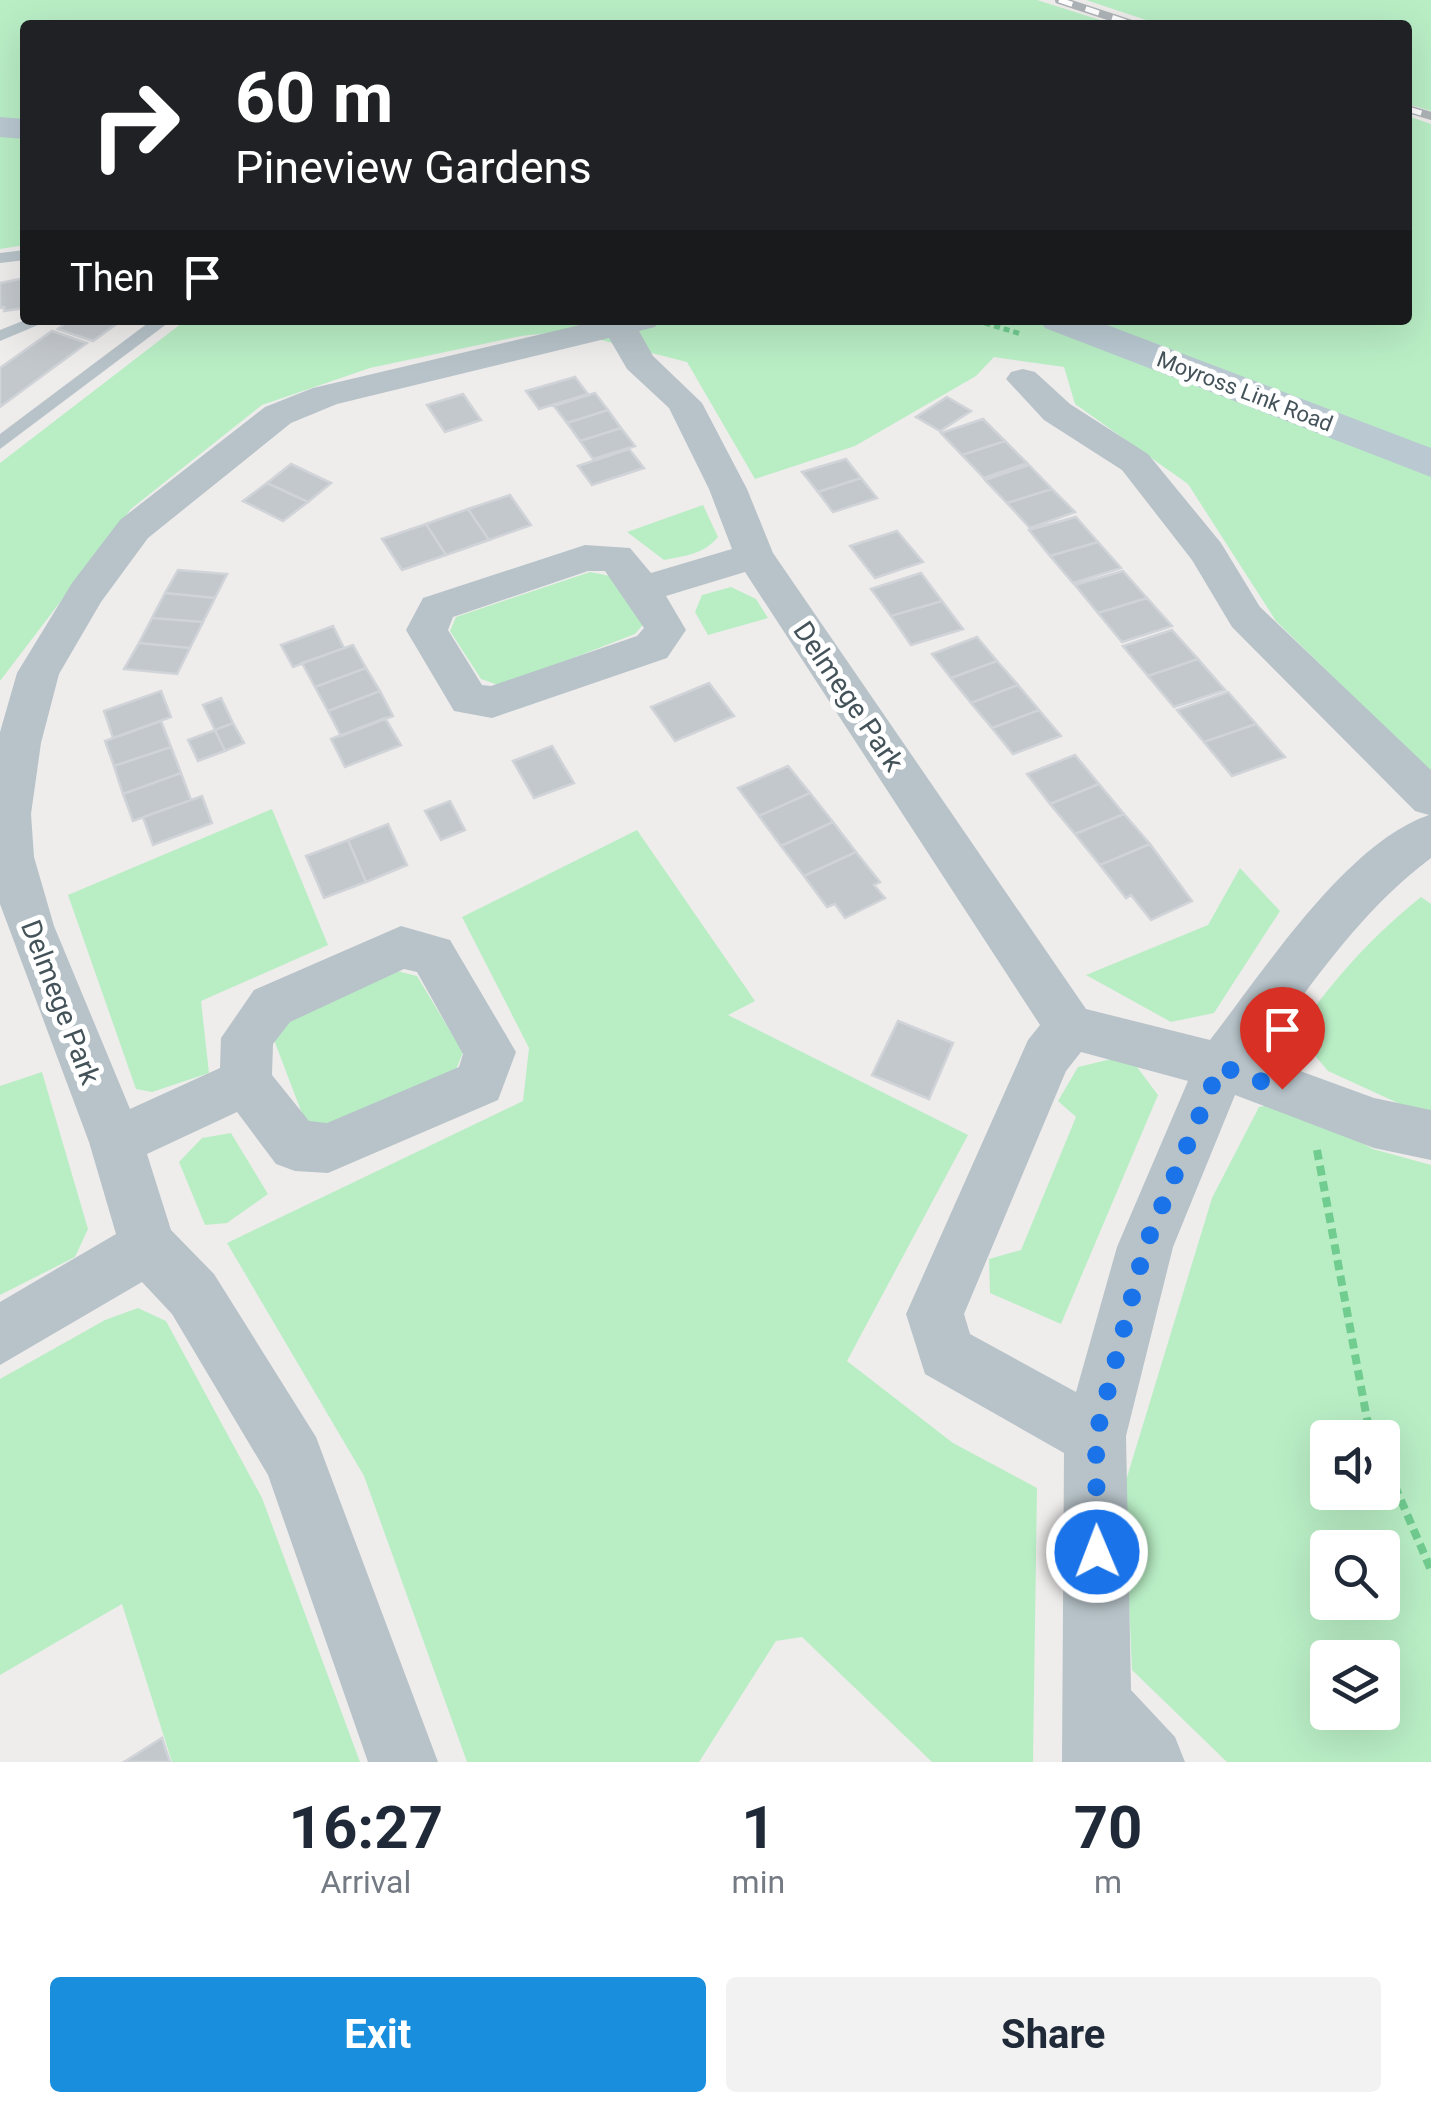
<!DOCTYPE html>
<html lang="en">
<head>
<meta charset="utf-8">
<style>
	body { margin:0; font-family:Roboto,sans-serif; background:#f2f2f3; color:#1f2937; height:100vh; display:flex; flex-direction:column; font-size:38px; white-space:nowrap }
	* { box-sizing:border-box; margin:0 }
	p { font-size:32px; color:#747a83 }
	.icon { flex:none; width:55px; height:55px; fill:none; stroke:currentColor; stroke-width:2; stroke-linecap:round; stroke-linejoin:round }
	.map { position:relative; height:1762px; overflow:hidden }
	.details { display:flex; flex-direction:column; background:#fff; flex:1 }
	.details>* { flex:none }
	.top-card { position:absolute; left:20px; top:20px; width:1392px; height:305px; border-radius:10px; box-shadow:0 10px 40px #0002; background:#202124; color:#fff; overflow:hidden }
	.controls { position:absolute; left:1310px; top:1420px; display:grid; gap:20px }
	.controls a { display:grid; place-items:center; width:90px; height:90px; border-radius:10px; background:#fff; box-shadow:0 10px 40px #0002; font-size:50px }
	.pin { position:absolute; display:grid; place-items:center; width:85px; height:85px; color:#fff; margin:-102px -42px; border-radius:50% 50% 50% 0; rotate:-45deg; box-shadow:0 0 10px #0007 }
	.pin .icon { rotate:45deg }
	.me { position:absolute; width:110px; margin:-55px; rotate:359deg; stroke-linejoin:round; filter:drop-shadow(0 0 8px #0008) }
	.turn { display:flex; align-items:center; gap:35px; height:210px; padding:0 50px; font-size:45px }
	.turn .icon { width:130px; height:130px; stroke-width:2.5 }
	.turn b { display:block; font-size:70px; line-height:85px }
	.then { display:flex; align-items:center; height:95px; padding:0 50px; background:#0003; gap:20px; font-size:38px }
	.eta { display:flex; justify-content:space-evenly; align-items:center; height:170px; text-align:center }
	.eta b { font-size:60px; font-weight:700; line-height:70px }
	.button { display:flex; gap:20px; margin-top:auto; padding:20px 50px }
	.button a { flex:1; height:115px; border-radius:10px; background:#188edd; color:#fff; font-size:40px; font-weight:700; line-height:115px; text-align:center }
	.button a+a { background:#f2f2f3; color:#1f2937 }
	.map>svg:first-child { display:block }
	.green { fill:#b9eec5; fill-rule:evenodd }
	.building { fill:#c3c8cc; stroke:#d0d4d8; stroke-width:2.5 }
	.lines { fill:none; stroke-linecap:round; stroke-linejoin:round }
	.path-far1 { stroke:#71cc90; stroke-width:5; stroke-dasharray:6 4; stroke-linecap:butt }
	.path { stroke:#71cc90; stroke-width:8; stroke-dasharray:10 6; stroke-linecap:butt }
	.lane { fill:#b7c3c9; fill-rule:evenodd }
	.street { fill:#b7c3c9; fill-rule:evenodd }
	.secondary { fill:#b9c8d1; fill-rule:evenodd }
	.rail-casing { stroke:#aeb3b7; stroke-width:8 }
	.rail { stroke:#fff; stroke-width:5; stroke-dasharray:14; stroke-linecap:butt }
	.route { stroke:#1a73e8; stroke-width:18; stroke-dasharray:0 32.4 }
	.labels { text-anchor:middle; stroke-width:10; stroke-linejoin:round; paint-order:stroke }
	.far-street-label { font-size:22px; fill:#445359; stroke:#fff }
	.street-label { font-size:28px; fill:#445359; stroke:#fff }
</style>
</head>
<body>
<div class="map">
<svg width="1431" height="1762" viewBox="0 0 1431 1762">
	<rect width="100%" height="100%" fill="#efecec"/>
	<!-- green -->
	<path class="green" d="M0 0H1037L1116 25H25V245L0 249Z
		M1086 0H1431V111L1408 104V25H1161Z
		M1408 116 1431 124V773L1276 621 1188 484 1075 404 1064 367 994 357 976 376 855 446 755 479 687 362 566 331 521 336 370 368 262 405 131 509 0 681V463L186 320H1408Z
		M703 505 718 537C704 554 685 556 664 560L627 532Z
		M590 572 610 576 648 619 635 634 501 686 481 679 450 631 456 617Z
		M731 587 756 599 768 618 708 635 695 612 702 595Z
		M272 809 328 945 201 1001 209 1073 152 1092 136 1089 68 895Z
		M637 830 755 1001 728 1015 968 1135 847 1361 953 1443 1037 1488 1033 1762H932L802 1637 776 1641 699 1762H467L364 1476 227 1243 523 1101 529 1048 462 917Z
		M1240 868 1280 911 1214 1013 1171 1022 1086 975 1208 925Z
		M1421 897 1431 904V1111L1411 1109 1328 1071 1296 1033C1334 979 1369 939 1421 897Z
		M393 970 417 976 463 1052 454 1075 332 1131 306 1124 274 1040 293 1013Z
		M1128 1055 1158 1095 1061 1324 990 1293 989 1259 1021 1250 1076 1117 1058 1101 1078 1067Z
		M42 1072 88 1229 75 1257 0 1295V1086Z
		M1285 1102 1373 1149 1431 1165V1762H1227L1132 1670 1124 1487 1212 1198 1259 1107ZM1328 1438H1382V1492H1328ZM1328 1548H1382V1602H1328ZM1328 1658H1382V1712H1328Z
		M231 1133 268 1194 227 1223 205 1225 179 1162 202 1138Z
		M138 1308 166 1321 262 1498 360 1762H172L122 1604 0 1675V1379L105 1320Z"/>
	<!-- building -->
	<path class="building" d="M25 278V308L4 311V307L0 308V283Z
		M70 320H122L93 341 58 329Z
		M52 331 87 343 0 407V368Z
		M575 377 588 394 539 409 526 391Z
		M595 393 608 410 567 423 554 406Z
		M463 394 481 420 445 432 427 405Z
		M947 397 971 411 940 431 916 417Z
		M608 410 621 428 580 441 567 423Z
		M983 419 1005 441 962 455 941 433Z
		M621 428 635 446 593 459 580 441Z
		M1005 441 1027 463 984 478 962 455Z
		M629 449 644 468 592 485 578 466Z
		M846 459 861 478 818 492 802 472Z
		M291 464 331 483 308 502 267 483Z
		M1029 465 1052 489 1007 503 985 480Z
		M861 478 877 498 833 512 818 492Z
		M267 483 308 502 283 521 243 501Z
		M1052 489 1075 512 1030 528 1007 503Z
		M510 495 531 525 489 540 468 509Z
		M468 509 489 540 446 555 426 524Z
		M1076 517 1098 542 1050 556 1029 530Z
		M426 524 446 555 402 570 382 539Z
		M897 531 923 562 875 578 850 546Z
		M1098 542 1121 568 1073 583 1050 556Z
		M178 570 227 574 215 598 165 593Z
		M1123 571 1147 598 1098 613 1075 585Z
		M921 573 942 601 891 616 871 589Z
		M165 593 215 598 203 622 152 618Z
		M1147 598 1172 626 1122 642 1098 613Z
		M942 601 963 629 911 645 891 616Z
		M152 618 203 622 190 648 139 643Z
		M333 626 344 648 293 667 281 645Z
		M1172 630 1198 659 1148 676 1123 646Z
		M977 637 997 661 951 678 932 654Z
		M139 643 190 648 177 674 124 669Z
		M353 645 366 668 315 687 302 663Z
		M1198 659 1225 690 1174 707 1148 676Z
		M997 661 1018 685 971 703 951 678Z
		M366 668 380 691 328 711 315 687Z
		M709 683 734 716 675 741 651 707Z
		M1018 685 1039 710 992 728 971 703Z
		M161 691 171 717 113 738 104 711Z
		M380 691 393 716 341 736 328 711Z
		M1228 692 1256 724 1204 742 1177 710Z
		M221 698 233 723 215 730 203 705Z
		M1039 710 1061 736 1013 754 992 728Z
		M385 718 401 745 345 767 331 739Z
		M161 721 171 747 114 766 105 741Z
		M233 723 244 743 225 751 215 730Z
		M1256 724 1285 757 1232 776 1204 742Z
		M215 730 225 751 198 761 188 740Z
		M552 746 574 783 534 798 513 761Z
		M171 747 181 773 123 794 114 766Z
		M1075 755 1099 784 1050 804 1027 774Z
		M788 766 810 793 759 816 738 788Z
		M181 773 191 800 133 821 123 794Z
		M1099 784 1124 814 1075 834 1050 804Z
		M810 793 833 822 781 846 759 816Z
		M202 796 212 823 153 845 143 817Z
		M450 801 465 830 441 840 425 811Z
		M1124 814 1150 844 1100 865 1075 834Z
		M833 822 856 852 804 876 781 846Z
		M388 824 407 865 366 882 348 840Z
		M348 840 366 882 324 898 306 856Z
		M1150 844 1192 901 1151 920 1131 895 1126 898 1100 865Z
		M856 852 880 882 874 885 885 898 845 918 835 904 827 907 804 876Z
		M898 1021 953 1043 929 1099 872 1075Z
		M162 1738 170 1762H124Z"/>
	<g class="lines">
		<!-- path-far1 -->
		<path class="path-far1" d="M975 320 1021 334"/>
		<!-- path -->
		<path class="path" d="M1317 1150 1367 1419 1375 1438
			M1382 1456 1431 1570"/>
		<!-- lane -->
		<path class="lane" d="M25 250V260L0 263V253Z
			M25 320H50L0 341V330Z
			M152 320H172L0 449V434Z"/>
		<!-- street -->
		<path class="street" d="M601 320H660L655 327 639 331 653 356 702 403 747 489 773 553 1086 1009 1210 1040C1263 972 1346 843 1429 815L1415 811 1232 627 1192 560 1122 470 1044 420 1006 379 1011 372 1023 369 1035 372 1070 404 1148 454 1221 543 1260 607 1431 770V858C1359 912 1311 985 1259 1056L1374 1098 1431 1110V1160L1374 1148 1235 1095 1173 1247 1126 1436 1131 1690 1175 1737 1185 1762H1062L1064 1453 925 1374 906 1314 1028 1040 1040 1025 745 572 666 596 686 630 667 658 492 718 454 711 406 630 423 598 585 545 630 548 651 573 732 549 709 489 669 408 627 369 609 338 337 404 291 423 148 538 101 602 59 674 41 743 31 814 34 857 54 926 130 1109 220 1068 221 1038 254 990 401 926 450 940 516 1052 498 1100 328 1173 295 1171 276 1164 237 1112 147 1154 171 1230 214 1274 316 1437 438 1762H368L268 1475 172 1314 142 1282 0 1365V1302L116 1234 89 1142 0 904V732L17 673 72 583 120 520 265 407 313 388ZM588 571H605L644 628 637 636 491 686 482 685 448 630 453 617ZM404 969 417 972 463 1054 459 1067 327 1123 309 1121 272 1075 273 1044 290 1022ZM1081 1052 1188 1081 1117 1247 1076 1392 970 1334 964 1314 1066 1071Z"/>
		<!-- secondary -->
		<path class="secondary" d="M0 117 25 119V139L0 137Z
			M1040 320H1094L1431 448V477L1045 328Z"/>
		<defs>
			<path id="rail" d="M1059 0 1135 25
				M1408 109 1431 116"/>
		</defs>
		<!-- rail casing -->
		<use href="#rail" class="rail-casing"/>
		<!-- rail -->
		<use href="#rail" class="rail"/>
	</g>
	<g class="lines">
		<!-- route -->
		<path class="route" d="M1097 1552 1096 1436 1145 1247 1220 1066 1282 1089"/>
	</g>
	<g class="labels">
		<!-- far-street labels -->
		<g class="far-street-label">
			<text transform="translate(1245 391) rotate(21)" y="8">Moyross Link Road</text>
		</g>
		<!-- street labels -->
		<g class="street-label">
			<text transform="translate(849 696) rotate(56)" y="10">Delmege Park</text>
			<text transform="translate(61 1002) rotate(69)" y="10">Delmege Park</text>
		</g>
	</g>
</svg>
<div class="controls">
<a><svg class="icon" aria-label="sound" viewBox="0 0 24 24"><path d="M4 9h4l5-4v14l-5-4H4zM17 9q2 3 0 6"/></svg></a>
<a><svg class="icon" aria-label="search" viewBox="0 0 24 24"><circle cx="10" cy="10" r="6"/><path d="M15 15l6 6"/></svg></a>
<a><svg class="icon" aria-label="layers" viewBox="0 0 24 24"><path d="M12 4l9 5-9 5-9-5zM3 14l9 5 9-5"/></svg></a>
</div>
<div class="pin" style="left:1282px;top:1089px;background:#d93025"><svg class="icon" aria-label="arrive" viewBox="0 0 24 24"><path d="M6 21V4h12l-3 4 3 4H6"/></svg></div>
<svg class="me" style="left:1097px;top:1552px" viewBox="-20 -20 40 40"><circle r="17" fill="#1a73e8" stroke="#fff" stroke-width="3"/><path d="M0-11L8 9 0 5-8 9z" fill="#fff"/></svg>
<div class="top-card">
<div class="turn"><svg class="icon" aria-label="right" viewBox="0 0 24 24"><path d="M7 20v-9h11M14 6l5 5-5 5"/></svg><div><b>60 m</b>Pineview Gardens</div></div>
<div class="then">Then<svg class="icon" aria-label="arrive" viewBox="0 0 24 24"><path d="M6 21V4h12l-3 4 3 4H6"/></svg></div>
</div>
</div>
<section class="details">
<div class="eta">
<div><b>16:27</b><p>Arrival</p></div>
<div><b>1</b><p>min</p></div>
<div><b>70</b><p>m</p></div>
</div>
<div class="button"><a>Exit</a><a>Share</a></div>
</section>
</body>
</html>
